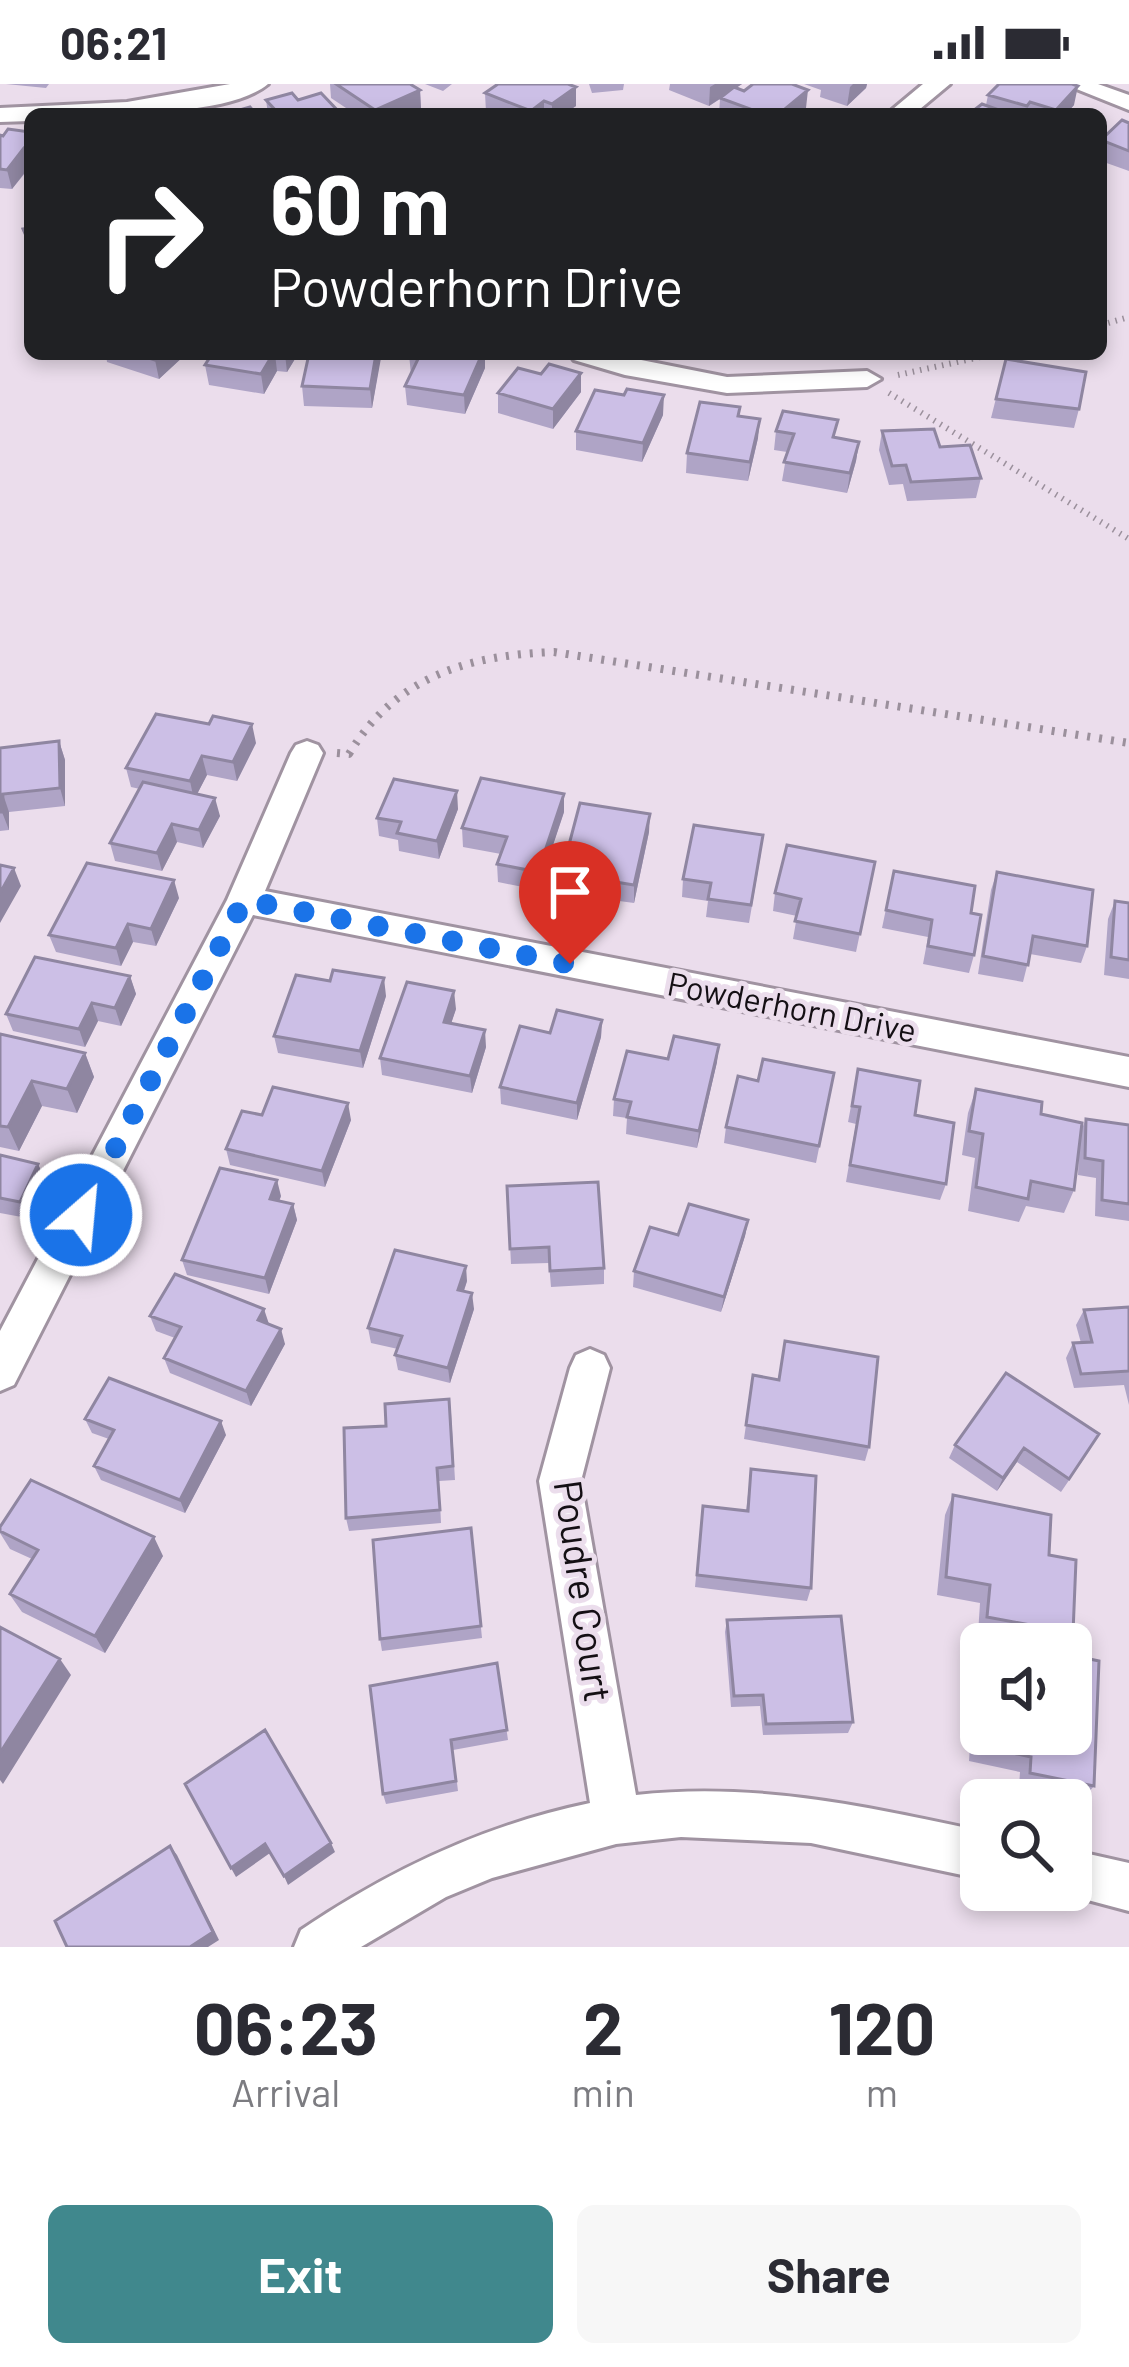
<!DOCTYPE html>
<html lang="en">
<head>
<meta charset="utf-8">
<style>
	body { margin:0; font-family:Barlow,sans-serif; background:#f7f7f7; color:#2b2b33; height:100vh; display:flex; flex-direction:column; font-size:45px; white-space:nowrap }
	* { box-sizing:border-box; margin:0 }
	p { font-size:39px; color:#7c7c81 }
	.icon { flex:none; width:66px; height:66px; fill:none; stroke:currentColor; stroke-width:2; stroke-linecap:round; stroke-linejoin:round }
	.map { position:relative; height:1863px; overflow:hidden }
	.panel { display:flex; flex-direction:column; background:#fff; flex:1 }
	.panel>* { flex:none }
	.guide { position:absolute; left:24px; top:24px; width:1083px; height:252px; border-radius:18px; box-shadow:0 6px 18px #0003; background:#202124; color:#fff; overflow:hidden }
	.buttons { position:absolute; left:960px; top:1539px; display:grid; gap:24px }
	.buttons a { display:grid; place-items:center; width:132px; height:132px; border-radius:18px; background:#fff; box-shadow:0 6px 18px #0003; font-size:60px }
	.pin { position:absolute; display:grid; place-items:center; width:102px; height:102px; color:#fff; margin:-123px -51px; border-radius:50% 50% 50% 0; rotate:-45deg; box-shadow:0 0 12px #0007 }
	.pin .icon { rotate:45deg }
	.me { position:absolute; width:132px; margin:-66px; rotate:27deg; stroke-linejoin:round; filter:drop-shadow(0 0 9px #0008) }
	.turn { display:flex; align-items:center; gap:42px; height:252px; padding:0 48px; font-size:54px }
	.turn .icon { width:156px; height:156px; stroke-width:2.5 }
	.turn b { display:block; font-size:84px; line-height:102px }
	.eta { display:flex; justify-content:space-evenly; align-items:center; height:204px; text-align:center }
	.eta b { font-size:72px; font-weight:700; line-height:84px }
	.cta { display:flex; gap:24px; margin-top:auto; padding:24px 48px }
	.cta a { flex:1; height:138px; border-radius:18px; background:#40888d; color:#fff; font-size:48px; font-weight:700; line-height:138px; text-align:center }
	.cta a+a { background:#f7f7f7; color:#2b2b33 }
	.status { display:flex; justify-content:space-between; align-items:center; height:84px; padding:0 60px; background:#fff; direction:ltr }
	.status svg { height:33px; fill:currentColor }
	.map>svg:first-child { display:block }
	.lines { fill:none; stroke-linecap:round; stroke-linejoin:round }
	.minor-casing { stroke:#a093a1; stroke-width:6 }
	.path-far1 { stroke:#9b909c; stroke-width:6; stroke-dasharray:1.5 6; stroke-linecap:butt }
	.path { stroke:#9b909c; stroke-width:8; stroke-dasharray:3 9; stroke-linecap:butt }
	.minor { fill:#fff; fill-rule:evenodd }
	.wall { fill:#afa4c6 }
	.shaded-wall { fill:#8f86a1 }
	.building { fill:#ccbfe6; stroke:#8f86a1; stroke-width:3 }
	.route { stroke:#1a73e8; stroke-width:21; stroke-dasharray:0 37.8 }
	.labels { text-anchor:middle; stroke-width:10; stroke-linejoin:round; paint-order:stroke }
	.street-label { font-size:33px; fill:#140f14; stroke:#ebddec }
	.near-street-label { font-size:39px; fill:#140f14; stroke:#ebddec }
</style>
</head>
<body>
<div class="status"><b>06:21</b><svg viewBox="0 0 49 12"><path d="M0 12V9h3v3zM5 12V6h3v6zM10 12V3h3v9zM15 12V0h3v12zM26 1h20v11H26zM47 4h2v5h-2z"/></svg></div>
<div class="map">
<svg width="1129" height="1863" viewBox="0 0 1129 1863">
	<rect width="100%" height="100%" fill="#ebddec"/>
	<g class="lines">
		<defs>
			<path id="minor" d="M230 0H268C225 36 86 30 30 30V37L0 38V24L127 18Z
				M923 0H950L914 30H887Z
				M1064 0H1098L1129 11V26Z
				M570 270H611L727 293 867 287 881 295 867 303 727 309 625 291 574 276Z
				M307 657 318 661 323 669 265 807 1129 973V1003L253 831 14 1301 0 1307V1247L227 816 291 669 296 661Z
				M590 1265 604 1271 610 1284 581 1397 636 1711C756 1698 864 1722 981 1747V1795L811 1759 681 1753 616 1760 492 1794 446 1813 361 1863H294L301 1846C390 1786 484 1741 590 1719L539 1397 570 1284 576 1271Z
				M1071 1766 1129 1779V1827L1054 1807 1071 1806Z"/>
		</defs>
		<!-- minor casing -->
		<use href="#minor" class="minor-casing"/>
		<!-- path-far1 -->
		<path class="path-far1" d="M1101 241 1129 233
			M898 291 994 270
			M889 309 1129 455"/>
		<!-- path -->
		<path class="path" d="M337 669 349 670C395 593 468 571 554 568L1129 659"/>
		<!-- minor -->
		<use href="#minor" class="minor"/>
	</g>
	<!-- wall -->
	<path class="wall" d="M6 0H49L46 4Z
		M330 0H410L420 6 421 25 410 30H355L331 14Z
		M425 0H452L443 7Z
		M589 0H626H624L623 6 592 9Z
		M670 0H742L736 4 806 24 800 30H719L720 15 709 22 669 6Z
		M804 0H867L866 4 847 22 820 13 821 6Z
		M576 3V22L564 30H491L486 28 485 9Z
		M988 11 1074 21 1066 30H969L986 21Z
		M266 16H298L341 30H268Z
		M1129 39V87L1101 77V55Z
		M30 48V83L12 105 0 104V51Z
		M106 270H186L159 295 107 278Z
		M212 270H298L287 288 277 287 264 310 209 301 205 281Z
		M309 270H381L372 324 304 322 302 302Z
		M409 270H485V284L465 330 407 321 405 302 411 291Z
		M1006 275 1079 325 1074 344 991 334Z
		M541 290 581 308 553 345 498 329V309Z
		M624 311 663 331 642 378 576 366V347Z
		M739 332 758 354 748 397 686 389 687 369Z
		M776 347 859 358 856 377 847 409 782 397 787 368 774 366Z
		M882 347 981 394 976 414 907 417 903 400 889 401 879 366Z
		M59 657 65 676V722L9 728V746L0 747V664Z
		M256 659 237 697 207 691 197 710 220 732 203 764 177 758 162 787 115 777 110 759 140 705 131 703 126 684Z
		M458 725 439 775 399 767 398 756 379 752 377 734Z
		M564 728 538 806 498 798 497 780 501 770 463 763 462 744Z
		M649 748 634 819 590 813 591 794 566 790V772Z
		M761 769 749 839 706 833 708 817 682 813 683 795Z
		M875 778 856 868 793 855 797 832 773 827 775 809Z
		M894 787 971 829 974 871 969 889 923 880 928 853 882 844Z
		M997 788 1087 862 1081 879 1030 870 1023 898 978 890 991 806Z
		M179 814 156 862 133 858 121 882 56 868 49 851Z
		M1115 817 1129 819V895L1104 891 1108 835Z
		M130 892 136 910 121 942 98 937 85 963 13 947 6 930Z
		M330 897 386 912 363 984 278 969 274 952Z
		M456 925 451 939 486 963 472 1009 382 991 380 974Z
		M602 936 601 953 577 1036 501 1020 500 1003 550 949Z
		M0 950 85 969 94 993 77 1029 42 1022 19 1067 0 1063Z
		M668 975 717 978 697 1064 626 1050 627 1034 613 1032 614 1015Z
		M858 985 915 1031 946 1100 940 1116 846 1098 856 1040 848 1038Z
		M834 989 816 1079 724 1059 726 1043 758 997Z
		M976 1005 1081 1047 1086 1035 1129 1041V1137L1095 1132 1096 1094 1078 1091 1079 1064 1074 1106 1064 1129 1026 1122 1019 1138 968 1127 975 1074 962 1071 968 1029Z
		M262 1031 351 1036 325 1103 230 1081 226 1065Z
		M0 1071 38 1080 45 1096 27 1134 0 1129Z
		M507 1102 604 1184V1200L551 1203 549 1179 511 1180Z
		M281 1112 279 1117 293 1120 297 1136 269 1210 187 1191 182 1176Z
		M748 1136 745 1152 721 1228 633 1203 634 1187 678 1151Z
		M467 1197 464 1207 474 1225 450 1299 398 1286 395 1271 398 1265 371 1259 368 1244Z
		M1129 1223V1321L1124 1301 1074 1304 1066 1274 1073 1259H1081L1076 1241 1084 1226Z
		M150 1232 269 1240 285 1260 251 1322 170 1289 164 1274 175 1254 156 1247Z
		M785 1257 869 1363 865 1377 744 1355 753 1291 778 1296Z
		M451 1329 455 1396 439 1397 441 1439 349 1447 346 1434 386 1342Z
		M85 1335 226 1351 185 1429 101 1396 94 1382 109 1355 92 1349Z
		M955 1361 1091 1364 1061 1408 1017 1378 997 1407 949 1374Z
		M751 1385 811 1504 807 1517 695 1503 703 1422 746 1427Z
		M953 1411 1049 1471 1073 1549 1065 1560H1029L978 1550 980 1519 937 1511 945 1431Z
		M0 1443 163 1472 105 1569 22 1528 10 1511 32 1475 10 1465 0 1449Z
		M471 1444 482 1554 382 1567 380 1555Z
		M727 1536 853 1638 848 1649 763 1651 760 1622 731 1623 725 1548Z
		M981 1563V1650L1094 1702 1082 1716 1019 1703 1020 1688 969 1677 976 1572Z
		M497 1579 508 1656 453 1666 458 1707 386 1720 383 1710Z"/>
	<!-- shaded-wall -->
	<path class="shaded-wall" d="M715 0H742L709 22 710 3Z
		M853 0H867L866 4 847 22 850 3Z
		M1078 2 1074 21 1066 30H1055L1056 26Z
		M576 3V22L564 30H552V20Z
		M420 6 421 25 410 30H376L375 26Z
		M808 6 806 24 800 30H779Z
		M544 17V30H531V27Z
		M24 64 29 83 12 105 7 86Z
		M162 270H186L159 295 155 276Z
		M273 270H275L277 287 264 310 261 290Z
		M285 270H298L287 288Z
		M376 270H381V274L372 324 370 305Z
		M482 270H485V284L465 330 464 311Z
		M581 289V308L553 345V325Z
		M664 311 663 331 642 378 643 359Z
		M760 335 758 354 748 397 750 378Z
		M859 358 856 377 847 409 850 389Z
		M252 640 256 659 237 697 233 678Z
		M59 657 65 676V722L60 704Z
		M202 672 207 691 194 716 190 697Z
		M457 707 458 725 439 775 437 757Z
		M3 710 9 728V746L2 728Z
		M564 710V728L538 806V788Z
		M215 714 220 732 203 764 199 746Z
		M650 730 649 748 634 819V801Z
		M172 740 177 758 162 787 157 769Z
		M14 784 21 802 0 839V809Z
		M174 796 179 814 156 862 151 845Z
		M128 840 133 858 121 882 116 864Z
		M130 892 136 910 121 942 115 924Z
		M384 894 386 912 363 984 360 967Z
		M454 907 456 925 446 955 444 938Z
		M92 919 98 937 85 963 79 945Z
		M602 936 601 953 577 1036V1019Z
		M485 946 486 963 472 1009 470 992Z
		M719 961 717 978 697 1064 699 1047Z
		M85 969 94 993 77 1029 67 1005Z
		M32 997 42 1022 19 1067 8 1043Z
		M348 1019 351 1036 325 1103 322 1087Z
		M38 1080 45 1096 27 1134 20 1118Z
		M277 1096 281 1112 274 1131 270 1115Z
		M293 1120 297 1136 269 1210 265 1194Z
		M748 1136 745 1152 721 1228 724 1213Z
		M466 1182 467 1197 459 1221 458 1206Z
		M472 1209 474 1225 450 1299 448 1284Z
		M264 1225 269 1240 258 1236Z
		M281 1245 285 1260 251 1322 246 1307Z
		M221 1337 226 1351 185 1429 180 1416Z
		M1024 1364 1017 1378 997 1407 1003 1394Z
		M154 1453 163 1472 105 1569 95 1552Z
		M60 1575 71 1591 3 1700 0 1696V1669Z
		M331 1759 335 1768 288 1801 284 1792Z
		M265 1760 270 1769 236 1793 231 1784Z
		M170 1762 177 1771 219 1856 208 1863H190Z"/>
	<!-- building -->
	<path class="building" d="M336 0H410L420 6 375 26Z
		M498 0H568L576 3 552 20 544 17 531 27 485 9Z
		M753 0H792L808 6 779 30H764L720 14 734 3 744 7Z
		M999 0H1072L1078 2 1056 26 1030 18 1027 22 988 11Z
		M292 9 298 16 321 9 341 30H279L266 16Z
		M982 20 1010 30H969Z
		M250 23 256 30H226Z
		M1122 36 1129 39V67L1101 56Z
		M8 45 30 48V65L24 64 7 86 0 85V51L3 52Z
		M30 144V161L23 145Z
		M137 270H162L155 276Z
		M212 270H273L261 290 205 281Z
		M309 270H376L370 305 302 302Z
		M409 270H482L464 311 405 302 419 273 408 272Z
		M1006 275 1086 288 1079 325 996 315Z
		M549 280 581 289 553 325 498 309 518 284 541 290Z
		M627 305 664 311 643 359 576 347 595 306 624 311Z
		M700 318 740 323 738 332 760 335 750 378 687 369Z
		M783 327 838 336 833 353 859 358 850 389 784 378 794 350 776 347Z
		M934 345 940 363 970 361 981 394 911 398 906 381 892 382 882 347Z
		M156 630 209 640 213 632 252 640 233 678 202 672 190 697 126 684Z
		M59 657 60 704 3 710 2 728H0V664Z
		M481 694 564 710 538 788 497 780 507 753 462 744Z
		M394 695 457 707 437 757 397 749 401 738 377 734Z
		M143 698 215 714 199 746 172 740 157 769 110 759Z
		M580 719 650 730 634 801 591 794 595 777 566 772Z
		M694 741 763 751 751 821 708 815 711 799 683 795Z
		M787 761 875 778 860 850 795 837 801 815 775 809Z
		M87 779 174 796 151 845 128 840 116 864 49 851Z
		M0 781 14 784 0 809Z
		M894 787 975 802 971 829 981 831 974 871 928 862 932 836 886 826Z
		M997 788 1093 806 1087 862 1033 852 1028 881 983 872Z
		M1115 817 1129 819V876L1111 873Z
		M35 873 130 892 115 924 92 919 79 945 6 930Z
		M333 886 384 894 360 967 274 952 296 891 330 897Z
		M407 898 454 907 444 938 485 946 470 992 380 974Z
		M557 926 602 936 577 1019 500 1003 520 942 550 949Z
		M0 950 85 969 67 1005 32 997 8 1043 0 1042Z
		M674 952 719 961 699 1047 627 1033 631 1018 614 1015 627 967 668 975Z
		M763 975 834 989 819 1062 726 1043 738 992 758 997Z
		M858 985 920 997 915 1031 954 1039 946 1100 850 1081 860 1023 852 1022Z
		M273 1003 348 1019 322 1087 226 1065 242 1027 262 1031Z
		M976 1005 1042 1018 1041 1030 1082 1039 1074 1106 1031 1097 1028 1115 976 1103 983 1050 969 1047Z
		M1086 1035 1129 1041V1120L1102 1116 1103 1077 1085 1074Z
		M0 1071 38 1080 20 1118 0 1114Z
		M220 1084 277 1096 270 1115 293 1120 265 1194 182 1176Z
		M598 1098 604 1184 550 1187 549 1163 510 1165 507 1102Z
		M689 1120 748 1136 724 1213 634 1187 650 1143 678 1151Z
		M395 1166 466 1182 458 1206 472 1209 448 1284 395 1271 402 1252 368 1244Z
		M175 1190 264 1225 258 1236 281 1245 246 1307 164 1274 181 1243 150 1232Z
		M1129 1223V1287L1081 1290 1073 1259 1092 1258 1084 1226Z
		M785 1257 878 1273 869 1363 746 1341 753 1291 779 1296Z
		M1006 1289 1099 1350 1069 1395 1024 1364 1003 1394 955 1361Z
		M109 1294 221 1337 180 1416 94 1382 114 1346 85 1335Z
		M449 1315 453 1382 437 1384 440 1426 346 1434 344 1344 386 1342 385 1320Z
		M751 1385 816 1392 811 1504 697 1491 703 1422 748 1427Z
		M31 1396 154 1453 95 1552 10 1510 38 1466 0 1447V1443Z
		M953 1411 1051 1431 1049 1471 1076 1476 1073 1549 987 1533 990 1501 946 1493Z
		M471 1444 481 1542 380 1555 373 1456Z
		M841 1532 853 1638 766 1640 763 1611 734 1612 727 1536Z
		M0 1543 60 1575 0 1669Z
		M986 1555 1013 1560H985Z
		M1071 1571 1099 1577 1094 1702 1030 1689 1031 1673 979 1662 981 1627V1650H1071Z
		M497 1579 507 1646 451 1656 456 1697 383 1710 370 1602Z
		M265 1646 331 1759 284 1792 265 1760 231 1784 185 1700Z
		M170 1762 213 1848 190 1863H67L55 1837Z"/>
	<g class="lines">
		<!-- route -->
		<path class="route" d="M81 1131 244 816 570 880"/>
	</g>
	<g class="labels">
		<!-- street labels -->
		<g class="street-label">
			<text transform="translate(792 923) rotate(11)" y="12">Powderhorn Drive</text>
		</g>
		<!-- near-street labels -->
		<g class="near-street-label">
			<text transform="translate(583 1507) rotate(82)" y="14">Poudre Court</text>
		</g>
	</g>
</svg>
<div class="buttons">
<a><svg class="icon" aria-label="sound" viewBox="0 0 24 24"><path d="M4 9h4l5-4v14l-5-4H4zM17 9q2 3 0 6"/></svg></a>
<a><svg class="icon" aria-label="search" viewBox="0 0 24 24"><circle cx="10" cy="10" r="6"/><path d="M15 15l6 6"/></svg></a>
</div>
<div class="pin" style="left:570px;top:880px;background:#d93025"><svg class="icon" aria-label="arrive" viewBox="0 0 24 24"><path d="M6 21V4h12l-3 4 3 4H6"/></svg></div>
<svg class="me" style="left:81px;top:1131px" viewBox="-20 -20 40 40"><circle r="17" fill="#1a73e8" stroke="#fff" stroke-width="3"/><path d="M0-11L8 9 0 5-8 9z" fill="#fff"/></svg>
<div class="guide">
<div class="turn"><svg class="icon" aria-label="right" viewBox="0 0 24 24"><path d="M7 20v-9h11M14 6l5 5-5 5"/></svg><div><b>60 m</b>Powderhorn Drive</div></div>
</div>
</div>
<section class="panel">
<div class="eta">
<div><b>06:23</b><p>Arrival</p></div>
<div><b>2</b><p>min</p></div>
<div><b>120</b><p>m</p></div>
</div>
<div class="cta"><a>Exit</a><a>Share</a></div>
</section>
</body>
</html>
